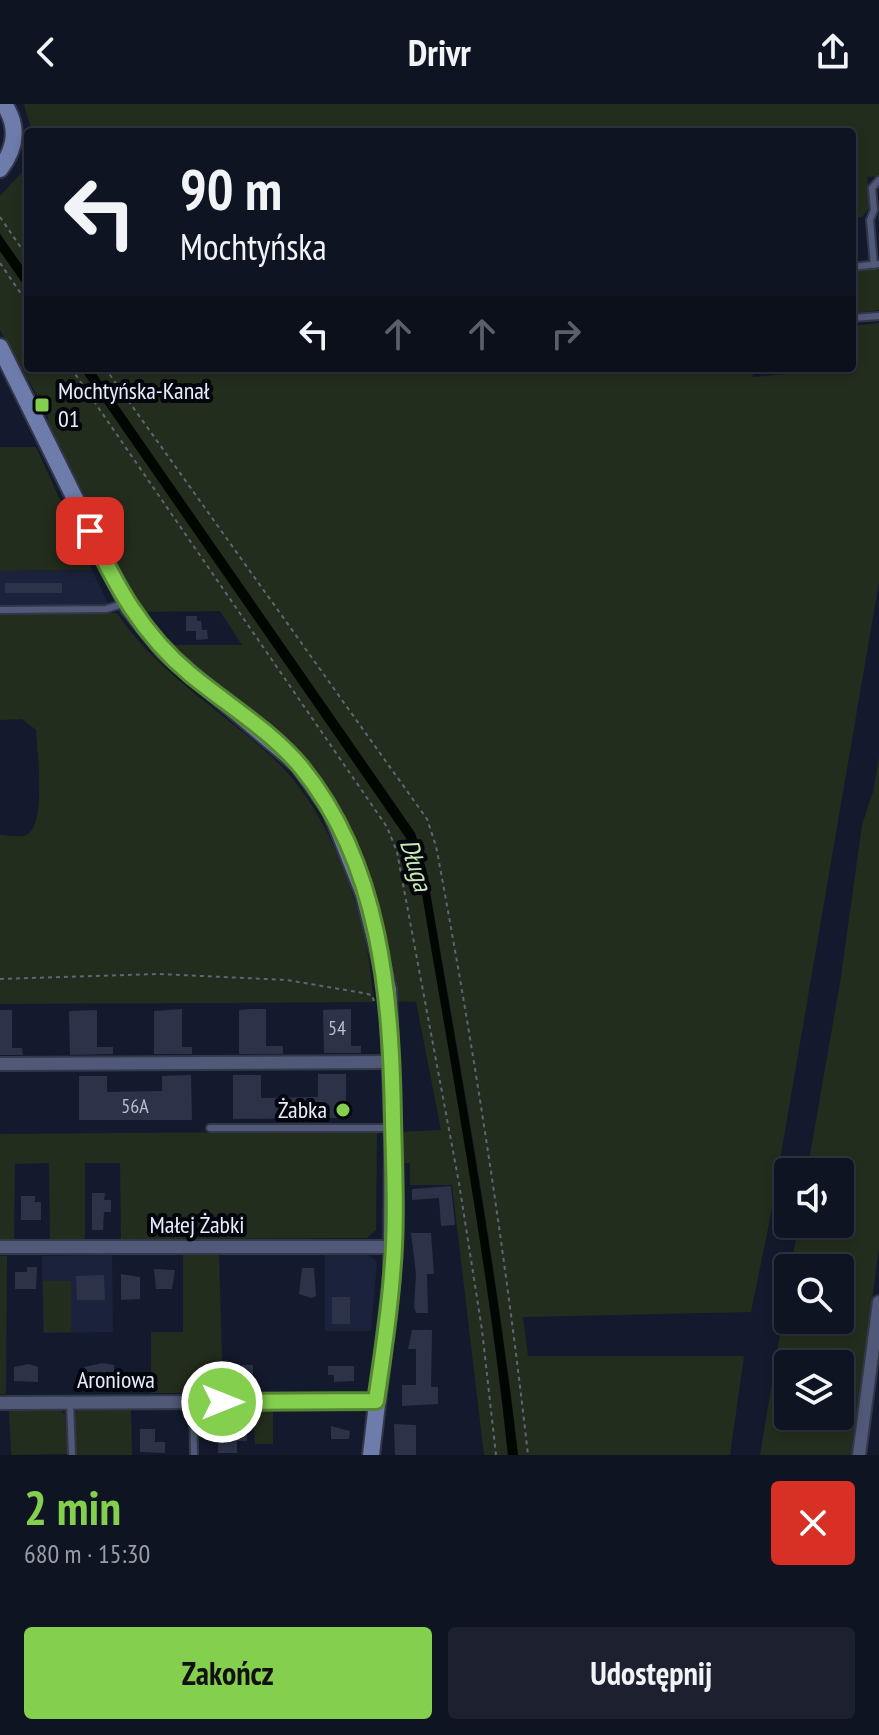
<!DOCTYPE html>
<html lang="pl">
<head>
<meta charset="utf-8">
<style>
	body { margin:0; font-family:"PT Sans Narrow",sans-serif; background:#1d212f; color:#f1f3f6; height:100vh; display:flex; flex-direction:column; font-size:30px; white-space:nowrap }
	* { box-sizing:border-box; margin:0 }
	p { font-size:26px; color:#9b9ea5 }
	.icon { flex:none; width:44px; height:44px; fill:none; stroke:currentColor; stroke-width:2; stroke-linecap:round; stroke-linejoin:round }
	.map { position:relative; height:1351px; overflow:hidden }
	.panel { display:flex; flex-direction:column; background:#0f1422; flex:1 }
	.panel>* { flex:none }
	.banner { position:absolute; left:24px; top:24px; width:832px; height:244px; border-radius:8px; box-shadow:0 4px 12px #0003,0 0 0 2px #2f3340; background:#0f1422; color:#f1f3f6; overflow:hidden }
	.fabs { position:absolute; left:774px; top:1054px; display:grid; gap:16px }
	.fabs a { display:grid; place-items:center; width:80px; height:80px; border-radius:8px; background:#0f1422; box-shadow:0 4px 12px #0003,0 0 0 2px #2f3340; font-size:40px }
	.pin { position:absolute; display:grid; place-items:center; width:68px; height:68px; color:#fff; margin:-34px; border-radius:16px; box-shadow:0 4px 12px #0006 }
	.me { position:absolute; width:88px; margin:-44px; rotate:90deg; stroke-linejoin:round; filter:drop-shadow(0 0 6px #0008) }
	.turn { display:flex; align-items:center; gap:28px; height:168px; padding:0 24px; font-size:36px }
	.turn .icon { width:104px; height:104px; stroke-width:2.5 }
	.turn b { display:block; font-size:56px; line-height:68px }
	.lanes { display:flex; align-items:center; height:76px; padding:0 24px; background:#0003; justify-content:center; gap:40px; direction:ltr }
	.lanes .off { opacity:.35 }
	.round { display:grid; place-items:center; flex:none; width:84px; height:84px; border-radius:8px; background:#1d212f }
	.overview { display:flex; align-items:center; justify-content:space-between; height:136px; padding:0 24px }
	h1 { font-size:48px; font-weight:700; line-height:60px; color:#84d04e }
	.primary-button { display:flex; gap:16px; margin-top:auto; padding:16px 24px }
	.primary-button a { flex:1; height:92px; border-radius:8px; background:#84d04e; color:#111; font-size:32px; font-weight:700; line-height:92px; text-align:center }
	.primary-button a+a { background:#1d212f; color:#f1f3f6 }
	header { display:flex; justify-content:space-between; align-items:center; height:104px; padding:0 24px; background:#0f1422; font-size:36px; font-weight:700 }
	.map>svg:first-child { display:block }
	.built { fill:#1b223b }
	.green { fill:#232d1d; fill-rule:evenodd }
	.water { fill:#000700 }
	.building { fill:#2c3248 }
	.lines { fill:none; stroke-linecap:round; stroke-linejoin:round }
	.lane-casing { stroke:#32384a; stroke-width:10 }
	.street-casing { stroke:#32384a; stroke-width:16 }
	.secondary-casing { stroke:#32384a; stroke-width:20 }
	.path { stroke:#5f6476; stroke-width:2; stroke-dasharray:4 4; stroke-linecap:butt }
	.lane { stroke:#505977; stroke-width:6 }
	.street { stroke:#505977; stroke-width:12 }
	.secondary { stroke:#6e7cac; stroke-width:16 }
	.route-casing { stroke:#568733; stroke-width:20 }
	.route { stroke:#84d04e; stroke-width:14 }
	.poi-dot { fill:#84d04e; stroke:#04060d; stroke-width:3 }
	.labels { text-anchor:middle; stroke-width:8; stroke-linejoin:round; paint-order:stroke }
	.number-label { font-size:20px; fill:#babece }
	.poi-label { font-size:24px; fill:#e9edfb; stroke:#04060d; text-anchor:start }
	.street-label { font-size:24px; fill:#e9edfb; stroke:#04060d }
	.water-label { font-size:26px; font-style:italic; fill:#c7e9b3; stroke:#04060d }
</style>
</head>
<body>
<header><svg class="icon" aria-label="back" viewBox="0 0 24 24"><path d="M15 5l-7 7 7 7"/></svg>Drivr<svg class="icon" aria-label="share" viewBox="0 0 24 24"><path d="M12 15V3M7 8l5-5 5 5M5 13v7h14v-7"/></svg></header>
<div class="map">
<svg width="879" height="1351" viewBox="0 0 879 1351">
	<rect width="100%" height="100%" fill="#141a2d"/>
	<!-- built -->
	<path class="built" d="M92 466 109 501 0 502V467Z
		M325 1150 369 1151 377 1158 371 1227H325Z
		M112 1151 113 1228 43 1229 42 1152Z"/>
	<!-- green -->
	<path class="green" d="M24 0H879V72L867 73 870 103 862 113 852 114V28H32Z
		M28 56V170L0 130V92L24 66Z
		M0 147 28 187V264H80L406 734 420 778C452 969 488 1159 508 1351H484L452 1081H410V1059H400L399 1028 441 1026 416 898 393 897 344 720 280 634 164 541H242L220 507 138 508 45 317 48 315 43 294 39 295 0 226Z
		M879 164V206L856 209 852 167Z
		M879 219V478L769 1120 751 1208 523 1213 528 1252H744L730 1351H518C496 1154 460 960 426 765L415 729 92 264H752L753 273 817 267V264H852V222Z
		M0 343H36L92 466 0 467Z
		M117 509C158 570 220 605 273 654 332 708 371 819 373 898L0 900V731C7 731 19 734 26 731 47 723 37 645 36 626L22 615 0 616V510Z
		M879 653V1144L852 1351H760L788 1182V1216H840V1164H791L798 1120H840V1068H807L841 873 862 721 873 688ZM788 1260H840V1312H788Z
		M377 1027 376 1126 367 1134 121 1135 120 1059H85V1135H50L49 1059 15 1060 14 1136H0V1030Z
		M183 1151H219L223 1289H151V1228H183Z
		M0 1152H7L6 1290H0Z
		M43 1177H71V1228H44Z
		M273 1305V1340H255L253 1306Z
		M9 1306H61L65 1311 68 1350 11 1351Z
		M78 1306H131L132 1351H77L74 1311Z"/>
	<!-- water -->
	<path class="water" d="M0 130 28 170V187L0 147Z
		M80 264H92L415 729 426 765C459 961 495 1154 518 1351H508C488 1159 452 969 420 778L406 734Z"/>
	<!-- building -->
	<path class="building" d="M5 479H62V489H5Z
		M186 512H197V517H201L202 526H207L208 535 196 536V527H186Z
		M182 905V943H192V950H154V907Z
		M250 905H266V942H283V950H239V906Z
		M351 905V942H361V949H324L323 906Z
		M0 906H12V944H22L23 951H0Z
		M97 906V943H113V950L70 951 69 907Z
		M318 970H346V1014L233 1015V971H261V994L318 993Z
		M191 971 192 1016H79V972H107V988L162 987V972Z
		M451 1082 455 1121 441 1122 439 1094 412 1096V1085Z
		M92 1089H105L104 1096H111V1108H104L103 1126H92Z
		M21 1092H35V1098H41V1116H21Z
		M411 1129H431L434 1170H427L428 1209H416L414 1203 416 1170Z
		M27 1163H37L36 1185H15V1168H27Z
		M302 1164H314L316 1192 311 1194 299 1190Z
		M154 1165 175 1166 172 1185H156Z
		M121 1170 140 1173V1195L121 1196Z
		M104 1171 105 1196H77L76 1172Z
		M332 1193H350V1220H332Z
		M412 1226H432L431 1283H438V1300L402 1302V1281H416V1245H408Z
		M102 1259 114 1261V1276L100 1279 84 1276V1263Z
		M29 1260 38 1263V1278L14 1277V1263Z
		M234 1261H253V1277H228V1264Z
		M328 1262H354V1277L334 1278V1271H328Z
		M207 1316H247V1337H237V1349H218V1337H208Z
		M394 1320 416 1321V1351H395Z
		M331 1322 350 1327 349 1335H331Z
		M140 1325H155V1338H165V1349L140 1348Z"/>
	<g class="lines">
		<defs>
			<path id="lane" d="M874 161 870 116 874 106 872 84 879 76
				M852 163 879 160
				M852 214 879 212
				M0 506 106 505 123 500
				M210 1024H390
				M70 1298 72 1351
				M193 1298 194 1351"/>
			<path id="street" d="M0 960 392 958
				M0 1143H394
				M0 1299 376 1297
				M859 1351 879 1198"/>
			<path id="secondary" d="M0 65C16 44 19 23 4 0
				M0 243 129 504 164 547 299 661 331 707 364 790 388 886 393 1026 392 1172 371 1351"/>
		</defs>
		<!-- lane casing -->
		<use href="#lane" class="lane-casing"/>
		<!-- street casing -->
		<use href="#street" class="street-casing"/>
		<!-- secondary casing -->
		<use href="#secondary" class="secondary-casing"/>
		<!-- path -->
		<path class="path" d="M0 113 28 154
			M0 159 28 200
			M71 264 387 723 397 748 459 1079 482 1226 496 1351
			M105 264 427 715 436 742C474 944 505 1146 528 1351
			M0 875 159 870 287 876 363 889 372 891 374 897"/>
		<!-- lane -->
		<use href="#lane" class="lane"/>
		<!-- street -->
		<use href="#street" class="street"/>
		<!-- secondary -->
		<use href="#secondary" class="secondary"/>
	</g>
	<g class="lines">
		<defs>
			<path id="route" d="M90 427C116 482 142 530 190 570 226 600 270 626 301 663 381 761 391 893 393 1014 394 1066 397 1119 392 1171 389 1213 382 1256 376 1297L222 1298"/>
		</defs>
		<!-- route casing -->
		<use href="#route" class="route-casing"/>
		<!-- route -->
		<use href="#route" class="route"/>
	</g>
	<!-- markers -->
	<g class="poi-dot">
		<rect x="34" y="293" width="16" height="16" rx="4"/>
		<circle cx="343" cy="1006" r="8"/>
	</g>
	<g class="labels">
		<!-- number labels -->
		<g class="number-label">
			<text x="337" y="931">54</text>
			<text x="135" y="1009">56A</text>
		</g>
		<!-- poi labels -->
		<g class="poi-label">
			<text x="58" y="295">Mochtyńska-Kanał<tspan x="58" dy="28">01</tspan></text>
			<text x="327" y="1014" text-anchor="end">Żabka</text>
		</g>
		<!-- street labels -->
		<g class="street-label">
			<text x="197" y="1129">Małej Żabki</text>
			<text x="116" y="1284">Aroniowa</text>
		</g>
		<!-- water labels -->
		<g class="water-label">
			<text transform="translate(416 761) rotate(73)" y="9">Długa</text>
		</g>
	</g>
</svg>
<div class="fabs">
<a><svg class="icon" aria-label="sound" viewBox="0 0 24 24"><path d="M4 9h4l5-4v14l-5-4H4zM17 9q2 3 0 6"/></svg></a>
<a><svg class="icon" aria-label="search" viewBox="0 0 24 24"><circle cx="10" cy="10" r="6"/><path d="M15 15l6 6"/></svg></a>
<a><svg class="icon" aria-label="layers" viewBox="0 0 24 24"><path d="M12 4l9 5-9 5-9-5zM3 14l9 5 9-5"/></svg></a>
</div>
<div class="pin" style="left:90px;top:427px;background:#d93025"><svg class="icon" aria-label="arrive" viewBox="0 0 24 24"><path d="M6 21V4h12l-3 4 3 4H6"/></svg></div>
<svg class="me" style="left:222px;top:1298px" viewBox="-20 -20 40 40"><circle r="17" fill="#84d04e" stroke="#fff" stroke-width="3"/><path d="M0-11L8 9 0 5-8 9z" fill="#fff"/></svg>
<div class="banner">
<div class="turn"><svg class="icon" aria-label="left" viewBox="0 0 24 24"><path d="M17 20v-9H6M10 6l-5 5 5 5"/></svg><div><b>90 m</b>Mochtyńska</div></div>
<div class="lanes"><svg class="icon" aria-label="left" viewBox="0 0 24 24"><path d="M17 20v-9H6M10 6l-5 5 5 5"/></svg><svg class="icon off" aria-label="ahead" viewBox="0 0 24 24"><path d="M12 20V5M6 11l6-6 6 6"/></svg><svg class="icon off" aria-label="ahead" viewBox="0 0 24 24"><path d="M12 20V5M6 11l6-6 6 6"/></svg><svg class="icon off" aria-label="right" viewBox="0 0 24 24"><path d="M7 20v-9h11M14 6l5 5-5 5"/></svg></div>
</div>
</div>
<section class="panel">
<div class="overview"><div><h1>2 min</h1><p>680 m · 15:30</p></div><a class="round" style="background:#d93025;color:#fff"><svg class="icon" aria-label="close" viewBox="0 0 24 24"><path d="M6 6l12 12M18 6L6 18"/></svg></a></div>
<div class="primary-button"><a>Zakończ</a><a>Udostępnij</a></div>
</section>
</body>
</html>
